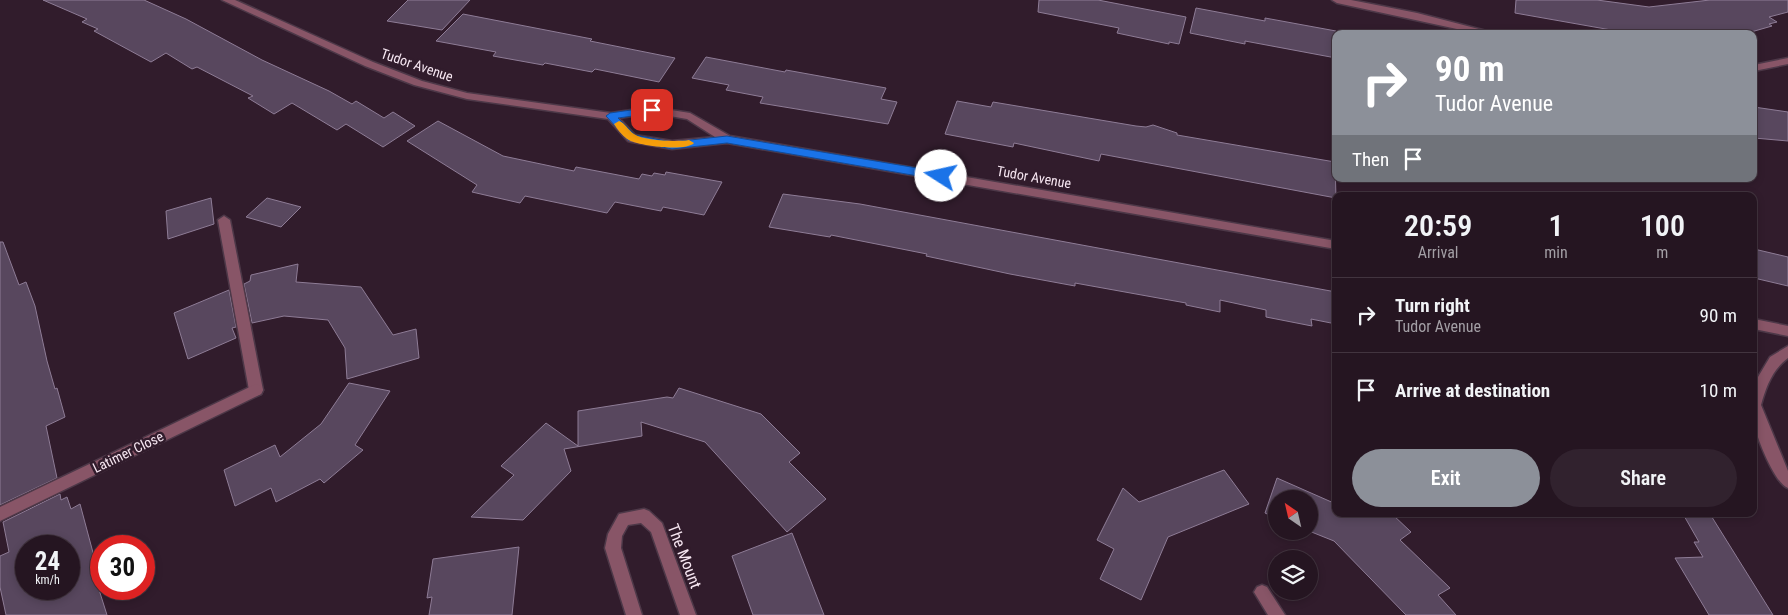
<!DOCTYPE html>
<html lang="en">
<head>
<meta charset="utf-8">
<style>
	body { margin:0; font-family:"Roboto Condensed",sans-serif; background:#31222e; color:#f1f3f6; height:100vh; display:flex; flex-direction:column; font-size:19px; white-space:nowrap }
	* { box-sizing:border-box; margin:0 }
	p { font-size:16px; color:#a39fa5 }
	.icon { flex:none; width:28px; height:28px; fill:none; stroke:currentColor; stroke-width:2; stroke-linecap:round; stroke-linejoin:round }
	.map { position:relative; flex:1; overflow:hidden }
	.sheet { position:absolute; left:1332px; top:192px; width:425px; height:325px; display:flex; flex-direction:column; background:#251521; border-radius:10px; box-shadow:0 2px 8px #0003,0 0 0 1px #42343f }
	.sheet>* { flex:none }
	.guide { position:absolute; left:1332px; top:30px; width:425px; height:152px; border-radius:10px; box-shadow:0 2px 8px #0003,0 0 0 1px #42343f; background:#8c9099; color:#fff; overflow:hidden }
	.needle { width:32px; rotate:326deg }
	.tools { position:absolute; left:1268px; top:490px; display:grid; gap:10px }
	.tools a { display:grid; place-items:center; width:50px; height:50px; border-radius:50%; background:#251521; box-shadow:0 2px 8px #0003,0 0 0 1px #42343f; font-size:25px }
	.speed { position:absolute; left:15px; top:535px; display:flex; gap:10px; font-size:25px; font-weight:700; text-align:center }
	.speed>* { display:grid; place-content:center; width:65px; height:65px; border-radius:50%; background:#251521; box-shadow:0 2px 8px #0003,0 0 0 1px #42343f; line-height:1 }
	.speed small { font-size:12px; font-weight:400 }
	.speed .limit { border:8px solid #d22; background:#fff; color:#111 }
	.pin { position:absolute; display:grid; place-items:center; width:42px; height:42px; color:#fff; margin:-21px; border-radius:10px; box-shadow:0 2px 8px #0006 }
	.me { position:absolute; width:55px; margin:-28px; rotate:280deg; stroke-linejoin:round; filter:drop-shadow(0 0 4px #0008) }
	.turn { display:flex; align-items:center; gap:18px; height:105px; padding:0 20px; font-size:22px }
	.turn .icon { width:65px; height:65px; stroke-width:2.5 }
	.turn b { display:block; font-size:35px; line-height:42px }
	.then { display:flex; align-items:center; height:48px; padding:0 20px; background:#0003; gap:10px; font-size:19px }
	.eta { display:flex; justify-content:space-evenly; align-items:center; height:85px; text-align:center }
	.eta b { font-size:30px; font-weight:600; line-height:35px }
	.button { display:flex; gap:10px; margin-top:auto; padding:10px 20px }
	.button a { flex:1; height:58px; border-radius:30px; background:#8c9099; color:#fff; font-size:20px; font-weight:600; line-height:58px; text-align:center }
	.button a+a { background:#31222e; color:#f1f3f6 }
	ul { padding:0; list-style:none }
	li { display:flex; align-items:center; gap:15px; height:75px; padding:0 20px; border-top:1px solid #42343f }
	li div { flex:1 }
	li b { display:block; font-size:19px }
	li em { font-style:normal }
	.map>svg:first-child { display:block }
	.building { fill:#58475e; stroke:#8e7c96; fill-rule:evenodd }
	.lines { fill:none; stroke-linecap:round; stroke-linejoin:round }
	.lane-casing { stroke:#4d3848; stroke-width:3 }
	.street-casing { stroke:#4d3848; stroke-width:3 }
	.lane { fill:#885567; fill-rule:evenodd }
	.street { fill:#885567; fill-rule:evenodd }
	.route { fill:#1a73e8; stroke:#114b97 }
	.slow { fill:#f59e0b }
	.labels { text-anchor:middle; stroke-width:5; stroke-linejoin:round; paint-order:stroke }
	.street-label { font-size:14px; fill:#f7e7f2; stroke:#311c2c }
	.near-street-label { font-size:16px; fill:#f7e7f2; stroke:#311c2c }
</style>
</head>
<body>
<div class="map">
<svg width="1788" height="615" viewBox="0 0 1788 615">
	<rect width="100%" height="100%" fill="#311c2c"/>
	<!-- building -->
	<path class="building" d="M43 0H144L186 19 262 60 329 91 352 104 356 101 384 118 393 112 415 126 383 147 346 124 337 130 292 103 274 114 248 98 253 96 197 67 192 69 166 53 151 62 94 31 98 29 82 22 87 19Z
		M408 0H470L442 30 387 21Z
		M1039 0H1098L1186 17 1179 44 1169 42V44L1117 33 1119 28 1038 12Z
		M1516 0H1597L1649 7 1710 0H1788V12L1769 17 1777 22 1769 24 1772 26 1744 34H1634L1515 13Z
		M1196 8 1265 21V18L1336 31V58L1245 41V44L1190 33Z
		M463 14 592 39 590 41 675 58 659 82 595 69 592 72 545 63 543 65 493 56 496 52 436 41Z
		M706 57 785 72 786 70 886 88 881 99 897 102 888 124 760 103 763 97 726 90 729 85 692 78Z
		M957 101 991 107 993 102 1136 126 1146 127 1153 125 1177 133V135L1335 162 1336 198 1101 154 1099 161 1014 143 1013 147 945 134Z
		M1754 107 1788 112V141L1754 138Z
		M438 121 503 156 574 171 576 167 639 179 642 174 652 176 654 173 665 175 666 172 722 182 704 215 663 207 661 211 615 202 607 213 525 196 520 203 472 192 477 185 407 141Z
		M783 194 860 204 1336 292V324L1311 319 1312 326 1266 317V310L1220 300V312L1186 305V303L1075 283V286L1010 274 926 256 927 254 831 235 830 237 769 227Z
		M211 198 214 224 168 239 166 211Z
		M267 198 301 207 281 227 246 217Z
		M0 242H3L19 285 26 282 35 306 47 361 55 389 57 388 65 417 46 426 57 478 0 505Z
		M1754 249 1788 257V286L1754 278Z
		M298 264 296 282 361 287 393 335 416 329 419 358 347 379 345 348 328 320 284 316 252 323 244 284 250 281 251 275Z
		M229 290 236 327 232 328 236 338 188 359 174 313Z
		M349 383 390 391 355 445 363 450 324 483 320 479 276 502 271 488 235 506 224 470 275 445 280 457 321 424Z
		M679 388 761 414 800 453 789 462 826 499 787 532 705 442 641 422 642 436 564 449 571 471 523 520 471 517 514 475 501 466 546 423 578 446V411L667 397 673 398Z
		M1224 470 1249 504 1168 537 1141 600 1100 579 1114 549 1097 540 1123 488 1139 502Z
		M1277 478 1336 504V514H1392L1411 532 1400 540 1450 588 1438 595 1456 615H1406L1334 541 1309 531V499H1276V518L1265 513Z
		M60 494 61 500 67 497 71 509 80 504 99 575 95 577 107 615H6L0 587V556L9 552 3 522ZM26 546H69V589H26Z
		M1683 514H1710L1773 615H1709L1675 558 1703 557 1694 542H1699Z
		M792 533 824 615H753L732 556Z
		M519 547 512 615H429L432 597 427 598 433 559Z"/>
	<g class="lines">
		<defs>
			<path id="lane" d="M224 216 230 220 263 390 261 394 256 396 251 394 249 390 218 220Z"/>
			<path id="street" d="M222 0H235L373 62 422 81 467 93 611 113 652 107 690 113 730 136 1336 241V249L727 143 672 149 632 142 628 141 608 119 467 99 414 85 365 66ZM652 113 687 119 715 137 672 141 635 135 619 118Z
				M1332 0H1351L1417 13 1498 34H1480L1337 3Z
				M1788 58V64L1754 71V65Z
				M1754 319 1788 326V336L1754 329Z
				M1788 346V358C1772 370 1766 387 1761 405L1788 471V488C1775 484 1755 435 1754 421 1752 410 1754 397 1754 386L1755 382 1770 357Z
				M256 384 261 386 263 390 261 394 0 521V507Z
				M644 509 649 511 662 523 696 615H680L651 532 641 523 628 525 622 536 621 548 642 615H626L605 548 608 534 619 514Z
				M1262 585 1267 587 1285 615H1268L1254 592 1257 587Z"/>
		</defs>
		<!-- lane casing -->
		<use href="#lane" class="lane-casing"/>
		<!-- street casing -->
		<use href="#street" class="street-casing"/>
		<!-- lane -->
		<use href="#lane" class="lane"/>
		<!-- street -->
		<use href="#street" class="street"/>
	</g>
	<!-- route -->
	<path class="route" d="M652 107 656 110 655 113 618 118 635 135 672 142 727 136 941 172 946 176 941 180 727 143 672 149 628 140 606 116 610 113Z"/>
	<!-- slow -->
	<path class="slow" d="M619 121C625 123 628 130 634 134 644 141 677 142 689 140L694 143C686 152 637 146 627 139 622 135 617 129 614 124Z"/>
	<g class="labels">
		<!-- street labels -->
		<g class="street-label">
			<text transform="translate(417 65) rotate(19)" y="5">Tudor Avenue</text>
			<text transform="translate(1034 177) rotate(10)" y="5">Tudor Avenue</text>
			<text transform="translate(128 452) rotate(-26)" y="5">Latimer Close</text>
		</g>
		<!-- near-street labels -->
		<g class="near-street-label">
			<text transform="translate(685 556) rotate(69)" y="6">The Mount</text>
		</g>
	</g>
</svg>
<div class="tools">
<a><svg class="needle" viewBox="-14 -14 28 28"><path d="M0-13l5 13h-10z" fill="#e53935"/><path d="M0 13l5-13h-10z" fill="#a39fa5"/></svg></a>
<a><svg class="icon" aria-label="layers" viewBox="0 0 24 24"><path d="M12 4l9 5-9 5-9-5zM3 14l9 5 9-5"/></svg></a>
</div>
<div class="speed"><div>24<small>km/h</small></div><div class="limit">30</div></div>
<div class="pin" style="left:652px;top:110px;background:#d93025"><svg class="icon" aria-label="arrive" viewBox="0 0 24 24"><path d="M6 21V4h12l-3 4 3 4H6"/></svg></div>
<svg class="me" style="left:941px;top:176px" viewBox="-20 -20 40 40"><circle r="19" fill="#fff"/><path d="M0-13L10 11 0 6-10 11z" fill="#1a73e8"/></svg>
<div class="guide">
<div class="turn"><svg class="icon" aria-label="right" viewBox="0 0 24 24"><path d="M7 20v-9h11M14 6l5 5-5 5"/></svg><div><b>90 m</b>Tudor Avenue</div></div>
<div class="then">Then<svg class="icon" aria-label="arrive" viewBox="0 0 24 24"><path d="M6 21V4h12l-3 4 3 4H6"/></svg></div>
</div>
<section class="sheet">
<div class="eta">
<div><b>20:59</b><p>Arrival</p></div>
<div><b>1</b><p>min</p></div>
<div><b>100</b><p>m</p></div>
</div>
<ul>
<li><svg class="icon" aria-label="right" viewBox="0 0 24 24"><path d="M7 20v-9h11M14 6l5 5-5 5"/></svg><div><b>Turn right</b><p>Tudor Avenue</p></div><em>90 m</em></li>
<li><svg class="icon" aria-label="arrive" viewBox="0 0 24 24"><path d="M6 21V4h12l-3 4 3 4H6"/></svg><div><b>Arrive at destination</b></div><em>10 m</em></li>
</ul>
<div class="button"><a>Exit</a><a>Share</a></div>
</section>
</div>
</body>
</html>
